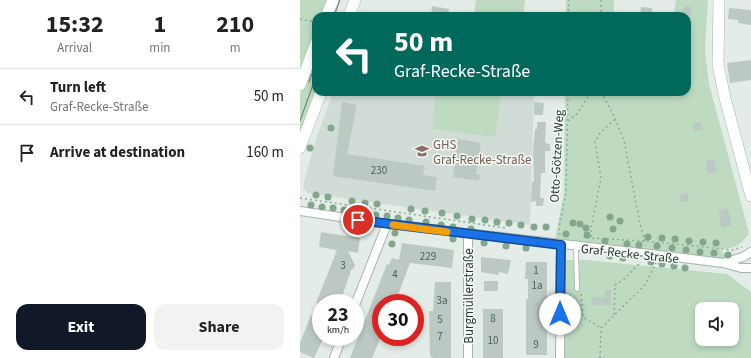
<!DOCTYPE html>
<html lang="en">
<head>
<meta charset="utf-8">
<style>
	body { margin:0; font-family:"Source Sans 3",sans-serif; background:#f2f2f2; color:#222; height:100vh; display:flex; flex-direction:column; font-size:15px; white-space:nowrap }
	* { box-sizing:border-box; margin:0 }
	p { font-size:13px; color:#767676 }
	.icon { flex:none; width:22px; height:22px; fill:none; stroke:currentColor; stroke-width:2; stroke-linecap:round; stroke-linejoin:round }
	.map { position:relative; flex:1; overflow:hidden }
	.details { display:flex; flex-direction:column; background:#fff; width:300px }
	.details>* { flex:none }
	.top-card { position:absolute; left:12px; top:12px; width:379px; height:84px; border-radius:12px; box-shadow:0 2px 6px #0003; background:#00695c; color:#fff; overflow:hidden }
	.tools { position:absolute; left:395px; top:302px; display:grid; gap:8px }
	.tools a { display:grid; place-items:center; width:44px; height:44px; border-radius:8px; background:#fff; box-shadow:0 2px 6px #0003; font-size:20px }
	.speed { position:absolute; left:12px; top:294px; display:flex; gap:8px; font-size:20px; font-weight:700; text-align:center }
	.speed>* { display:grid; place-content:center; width:52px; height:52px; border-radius:50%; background:#fff; box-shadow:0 2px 6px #0003; line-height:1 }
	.speed small { font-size:10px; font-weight:400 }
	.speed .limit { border:6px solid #d22; background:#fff; color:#111 }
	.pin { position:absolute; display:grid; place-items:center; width:34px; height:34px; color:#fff; margin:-17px; border:2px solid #fff; border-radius:50%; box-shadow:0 1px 4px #0007 }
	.me { position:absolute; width:44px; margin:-22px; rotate:0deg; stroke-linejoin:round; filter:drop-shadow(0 0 3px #0008) }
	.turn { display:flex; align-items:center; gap:14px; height:84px; padding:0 16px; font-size:18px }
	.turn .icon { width:52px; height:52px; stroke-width:2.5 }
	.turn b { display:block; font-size:28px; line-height:34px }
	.eta { display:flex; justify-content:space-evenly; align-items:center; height:68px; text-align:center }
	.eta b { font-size:24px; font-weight:700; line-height:28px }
	.primary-button { display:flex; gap:8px; margin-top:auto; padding:8px 16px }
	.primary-button a { flex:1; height:46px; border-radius:12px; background:#111827; color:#fff; font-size:16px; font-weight:700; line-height:46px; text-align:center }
	.primary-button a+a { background:#f2f2f2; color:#222 }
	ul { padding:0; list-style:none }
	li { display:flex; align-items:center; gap:12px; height:56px; padding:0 16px; border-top:1px solid #e0e0e0 }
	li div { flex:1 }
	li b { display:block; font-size:15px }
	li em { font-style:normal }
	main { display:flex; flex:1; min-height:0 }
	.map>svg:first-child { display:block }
	.built { fill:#d2dcd6 }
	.green { fill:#bedbc2; fill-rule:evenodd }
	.building { fill:#bcc9c3 }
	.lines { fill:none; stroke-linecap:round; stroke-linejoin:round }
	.lane-casing { stroke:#a6b4ad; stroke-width:5.5 }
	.street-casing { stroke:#a6b4ad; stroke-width:10 }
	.secondary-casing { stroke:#a3b7ad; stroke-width:12 }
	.path { stroke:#87ad9c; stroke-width:1.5; stroke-dasharray:2 3; stroke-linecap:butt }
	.lane { stroke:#fff; stroke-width:4 }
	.street { stroke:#fff; stroke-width:8 }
	.secondary { stroke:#fff; stroke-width:11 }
	.tram { stroke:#5f776e; stroke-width:1 }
	.tree { fill:#82a78c }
	.route-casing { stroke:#114b97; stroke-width:10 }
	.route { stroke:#1a73e8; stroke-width:7 }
	.slow { stroke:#f59e0b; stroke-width:7 }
	.labels { text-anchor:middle; stroke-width:3; stroke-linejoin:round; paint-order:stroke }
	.number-label { font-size:11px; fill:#4b5f57 }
	.education-label { font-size:13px; fill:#785e54; stroke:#f4f9f5; text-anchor:start }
	.street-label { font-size:13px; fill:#253c33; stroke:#f4f9f5 }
</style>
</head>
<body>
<main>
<section class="details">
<div class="eta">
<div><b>15:32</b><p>Arrival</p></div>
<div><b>1</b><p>min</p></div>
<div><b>210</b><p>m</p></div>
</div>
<ul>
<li><svg class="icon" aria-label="left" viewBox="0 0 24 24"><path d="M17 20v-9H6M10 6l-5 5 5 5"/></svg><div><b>Turn left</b><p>Graf-Recke-Straße</p></div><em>50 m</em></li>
<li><svg class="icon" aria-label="arrive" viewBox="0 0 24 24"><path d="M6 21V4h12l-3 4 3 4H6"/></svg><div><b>Arrive at destination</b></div><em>160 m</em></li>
</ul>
<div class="primary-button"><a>Exit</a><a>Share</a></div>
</section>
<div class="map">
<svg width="451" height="358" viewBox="0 0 451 358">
	<rect width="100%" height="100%" fill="#e3ece7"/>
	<!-- built -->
	<path class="built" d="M33 92H234L230 225 7 193 3 187 6 174 15 142Z"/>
	<!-- green -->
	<path class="green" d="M0 0H28L22 16H16V31L0 71Z
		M176 0H225L223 16H174Z
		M266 0H314V16H266Z
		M376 0H408L405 49 409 84 449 233C441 245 435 249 420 249L430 260 255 239 264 193 265 92H339L378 97 377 92H387V16H374Z
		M16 53V88L0 132V95Z
		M136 92H201L195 137 132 129Z
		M266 260H286L427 274 451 292V358H265ZM402 309H432V339H402Z"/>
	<!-- building -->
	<path class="building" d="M132 6 149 9 148 16H131Z
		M385 6 392 7 391 16 382 15 383 8 385 9Z
		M341 7 352 8 351 16H340Z
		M429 8 451 10V25L438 23V20L428 19Z
		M451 60V80L430 83 427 63Z
		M42 102 57 105 47 154 125 166 123 175 137 177 135 191 33 176Z
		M234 102 244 103 243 115H234Z
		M237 122H246L245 142 250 145V151H245V173H241L240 198H244L243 206H236V201L231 202 232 182H234L233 150 235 129H237Z
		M401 122 403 130 394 131 393 123Z
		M158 139 181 143 176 174 180 175 179 181 153 177Z
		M414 159 417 172 408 174 406 161Z
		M388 193 389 201 381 202 380 195Z
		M428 208 432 225 422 228 418 210Z
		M21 232 60 238 58 253 48 251 55 265 54 268 51 270 40 303H21V337H24L14 358 0 352V343L11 315 15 316 20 303H16L37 250 19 247Z
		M102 243 154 250 152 268 110 263 95 303H81V331L79 336 81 337 72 358H50L87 264 89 265 92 258 99 260Z
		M181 257 211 260 208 274 199 272V275L181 272Z
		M226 262H247V355H226V299H228V279H225Z
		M184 281H198V291H184Z
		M135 282H151V358H133L130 356 129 311H133Z
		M305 290H311V305H292V297H305Z
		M183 309H203V358H183Z"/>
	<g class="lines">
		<defs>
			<path id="lane" d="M276 247 277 289"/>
			<path id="street" d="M0 211 87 224 359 255 423 263 441 268H451
				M168 234V358
				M423 263 443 257 451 252
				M55 305 87 224
				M34 358 42 337
				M260 358 261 245"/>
			<path id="secondary" d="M419 0 418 65 425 98 451 196
				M26 16 33 0
				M49 16 55 0
				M0 85 16 43
				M0 148 21 92"/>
		</defs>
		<!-- lane casing -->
		<use href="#lane" class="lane-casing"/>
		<!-- street casing -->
		<use href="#street" class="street-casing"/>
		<!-- secondary casing -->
		<use href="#secondary" class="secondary-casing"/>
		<!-- path -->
		<path class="path" d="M301 0V16
			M268 16 269 0
			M0 19 16 22
			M301 92 312 112 324 140 340 224 346 245
			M268 121 277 114 291 92
			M0 198 206 228
			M260 235 259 227 266 193 268 92
			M291 237V228L301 178 295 142 300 133 315 119
			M287 238 345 241 432 250 442 247
			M281 294 283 317 301 328
			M314 315 315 285 323 280 341 262
			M269 319 273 295
			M300 358 301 328 345 285 356 263"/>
		<!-- lane -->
		<use href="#lane" class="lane"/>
		<!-- street -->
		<use href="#street" class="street"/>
		<!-- secondary -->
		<use href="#secondary" class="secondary"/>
		<!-- tram -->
		<path class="tram" d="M34 16 40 0
			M9 82 16 63
			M0 121 16 76"/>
	</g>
	<!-- trees -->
	<g class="tree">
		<circle cx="31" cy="128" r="3.5"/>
		<circle cx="10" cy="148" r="3.5"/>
		<circle cx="16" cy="195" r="3.5"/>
		<circle cx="28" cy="197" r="3.5"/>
		<circle cx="52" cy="201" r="3.5"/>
		<circle cx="65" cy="203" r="3.5"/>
		<circle cx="77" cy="204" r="3.5"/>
		<circle cx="11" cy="205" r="3.5"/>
		<circle cx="22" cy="207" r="3.5"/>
		<circle cx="33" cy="208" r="3.5"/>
		<circle cx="111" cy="209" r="3.5"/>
		<circle cx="44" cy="210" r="3.5"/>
		<circle cx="125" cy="211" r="3.5"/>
		<circle cx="54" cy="212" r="3.5"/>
		<circle cx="65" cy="213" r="3.5"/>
		<circle cx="142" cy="213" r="3.5"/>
		<circle cx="76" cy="215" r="3.5"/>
		<circle cx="87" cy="216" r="3.5"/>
		<circle cx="157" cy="216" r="3.5"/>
		<circle cx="310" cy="217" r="3.5"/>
		<circle cx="98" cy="218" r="3.5"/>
		<circle cx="172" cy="219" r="3.5"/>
		<circle cx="109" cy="220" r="3.5"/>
		<circle cx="185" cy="220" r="3.5"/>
		<circle cx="320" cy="221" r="3.5"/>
		<circle cx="126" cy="222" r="3.5"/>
		<circle cx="197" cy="222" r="3.5"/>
		<circle cx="209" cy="223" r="3.5"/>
		<circle cx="273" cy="223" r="3.5"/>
		<circle cx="280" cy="224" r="3.5"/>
		<circle cx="141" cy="225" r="3.5"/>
		<circle cx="221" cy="225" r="3.5"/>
		<circle cx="153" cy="227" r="3.5"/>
		<circle cx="234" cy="227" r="3.5"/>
		<circle cx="246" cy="227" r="3.5"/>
		<circle cx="286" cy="228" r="3.5"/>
		<circle cx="171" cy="229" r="3.5"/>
		<circle cx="313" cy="229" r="3.5"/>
		<circle cx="95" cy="233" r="3.5"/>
		<circle cx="266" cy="234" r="3.5"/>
		<circle cx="287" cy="235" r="3.5"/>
		<circle cx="348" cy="237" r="3.5"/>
		<circle cx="362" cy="238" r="3.5"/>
		<circle cx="153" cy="239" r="3.5"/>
		<circle cx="375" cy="239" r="3.5"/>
		<circle cx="305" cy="241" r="3.5"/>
		<circle cx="389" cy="241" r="3.5"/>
		<circle cx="403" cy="242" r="3.5"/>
		<circle cx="184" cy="243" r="3.5"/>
		<circle cx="416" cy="243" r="3.5"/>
		<circle cx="92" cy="244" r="3.5"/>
		<circle cx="327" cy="244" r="3.5"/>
		<circle cx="339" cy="245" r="3.5"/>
		<circle cx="206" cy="246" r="3.5"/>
		<circle cx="357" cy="246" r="3.5"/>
		<circle cx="226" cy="248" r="3.5"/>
		<circle cx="372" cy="248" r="3.5"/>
		<circle cx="386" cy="250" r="3.5"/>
		<circle cx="400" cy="252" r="3.5"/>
		<circle cx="414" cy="253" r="3.5"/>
		<circle cx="428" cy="255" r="3.5"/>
		<circle cx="310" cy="256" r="3.5"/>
		<circle cx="323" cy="258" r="3.5"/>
		<circle cx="351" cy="262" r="3.5"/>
		<circle cx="362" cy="264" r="3.5"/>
		<circle cx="374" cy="266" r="3.5"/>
		<circle cx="385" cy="268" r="3.5"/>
	</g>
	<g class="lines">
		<defs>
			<path id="route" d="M58 220 261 245 260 314"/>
		</defs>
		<!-- route casing -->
		<use href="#route" class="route-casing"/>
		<!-- route -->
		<use href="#route" class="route"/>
		<!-- slow -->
		<path class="slow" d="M93 225 147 232"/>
	</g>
	<!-- icons -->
	<defs>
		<symbol id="school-bare" viewBox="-9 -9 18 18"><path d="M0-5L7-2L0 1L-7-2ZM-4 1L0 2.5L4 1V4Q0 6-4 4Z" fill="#8d6e63" stroke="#f4f9f5" stroke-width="2.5" paint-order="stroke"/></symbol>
	</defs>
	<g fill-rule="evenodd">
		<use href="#school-bare" x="112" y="141" width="20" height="20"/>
	</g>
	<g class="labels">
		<!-- number labels -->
		<g class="number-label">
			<text x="79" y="174">230</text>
			<text x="128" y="260">229</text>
			<text x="43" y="269">3</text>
			<text x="236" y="274">1</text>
			<text x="95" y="278">4</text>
			<text x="237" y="289">1a</text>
			<text x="142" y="304">3a</text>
			<text x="193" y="322">8</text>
			<text x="140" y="323">5</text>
			<text x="140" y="340">7</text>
			<text x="193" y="344">10</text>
			<text x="236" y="348">9</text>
		</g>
		<!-- education labels -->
		<g class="education-label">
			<text x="133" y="149">GHS<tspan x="133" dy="15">Graf-Recke-Straße</tspan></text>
		</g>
		<!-- street labels -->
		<g class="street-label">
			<text transform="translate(256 156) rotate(-87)" y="5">Otto-Götzen-Weg</text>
			<text transform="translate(330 253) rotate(6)" y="5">Graf-Recke-Straße</text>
			<text transform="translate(168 296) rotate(-90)" y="5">Burgmüllerstraße</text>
		</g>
	</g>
</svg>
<div class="tools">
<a><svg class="icon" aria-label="sound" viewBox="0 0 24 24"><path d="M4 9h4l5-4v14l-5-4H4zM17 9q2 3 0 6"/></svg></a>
</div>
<div class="speed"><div>23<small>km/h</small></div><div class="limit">30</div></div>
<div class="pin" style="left:58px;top:220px;background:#d93025"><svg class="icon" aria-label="arrive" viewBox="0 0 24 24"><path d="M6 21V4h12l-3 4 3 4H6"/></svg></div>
<svg class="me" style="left:260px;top:314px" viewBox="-20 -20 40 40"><circle r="19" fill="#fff"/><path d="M0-13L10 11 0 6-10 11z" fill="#1a73e8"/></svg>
<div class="top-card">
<div class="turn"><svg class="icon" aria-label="left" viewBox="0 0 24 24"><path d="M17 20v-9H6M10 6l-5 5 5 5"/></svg><div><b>50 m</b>Graf-Recke-Straße</div></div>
</div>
</div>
</main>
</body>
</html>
